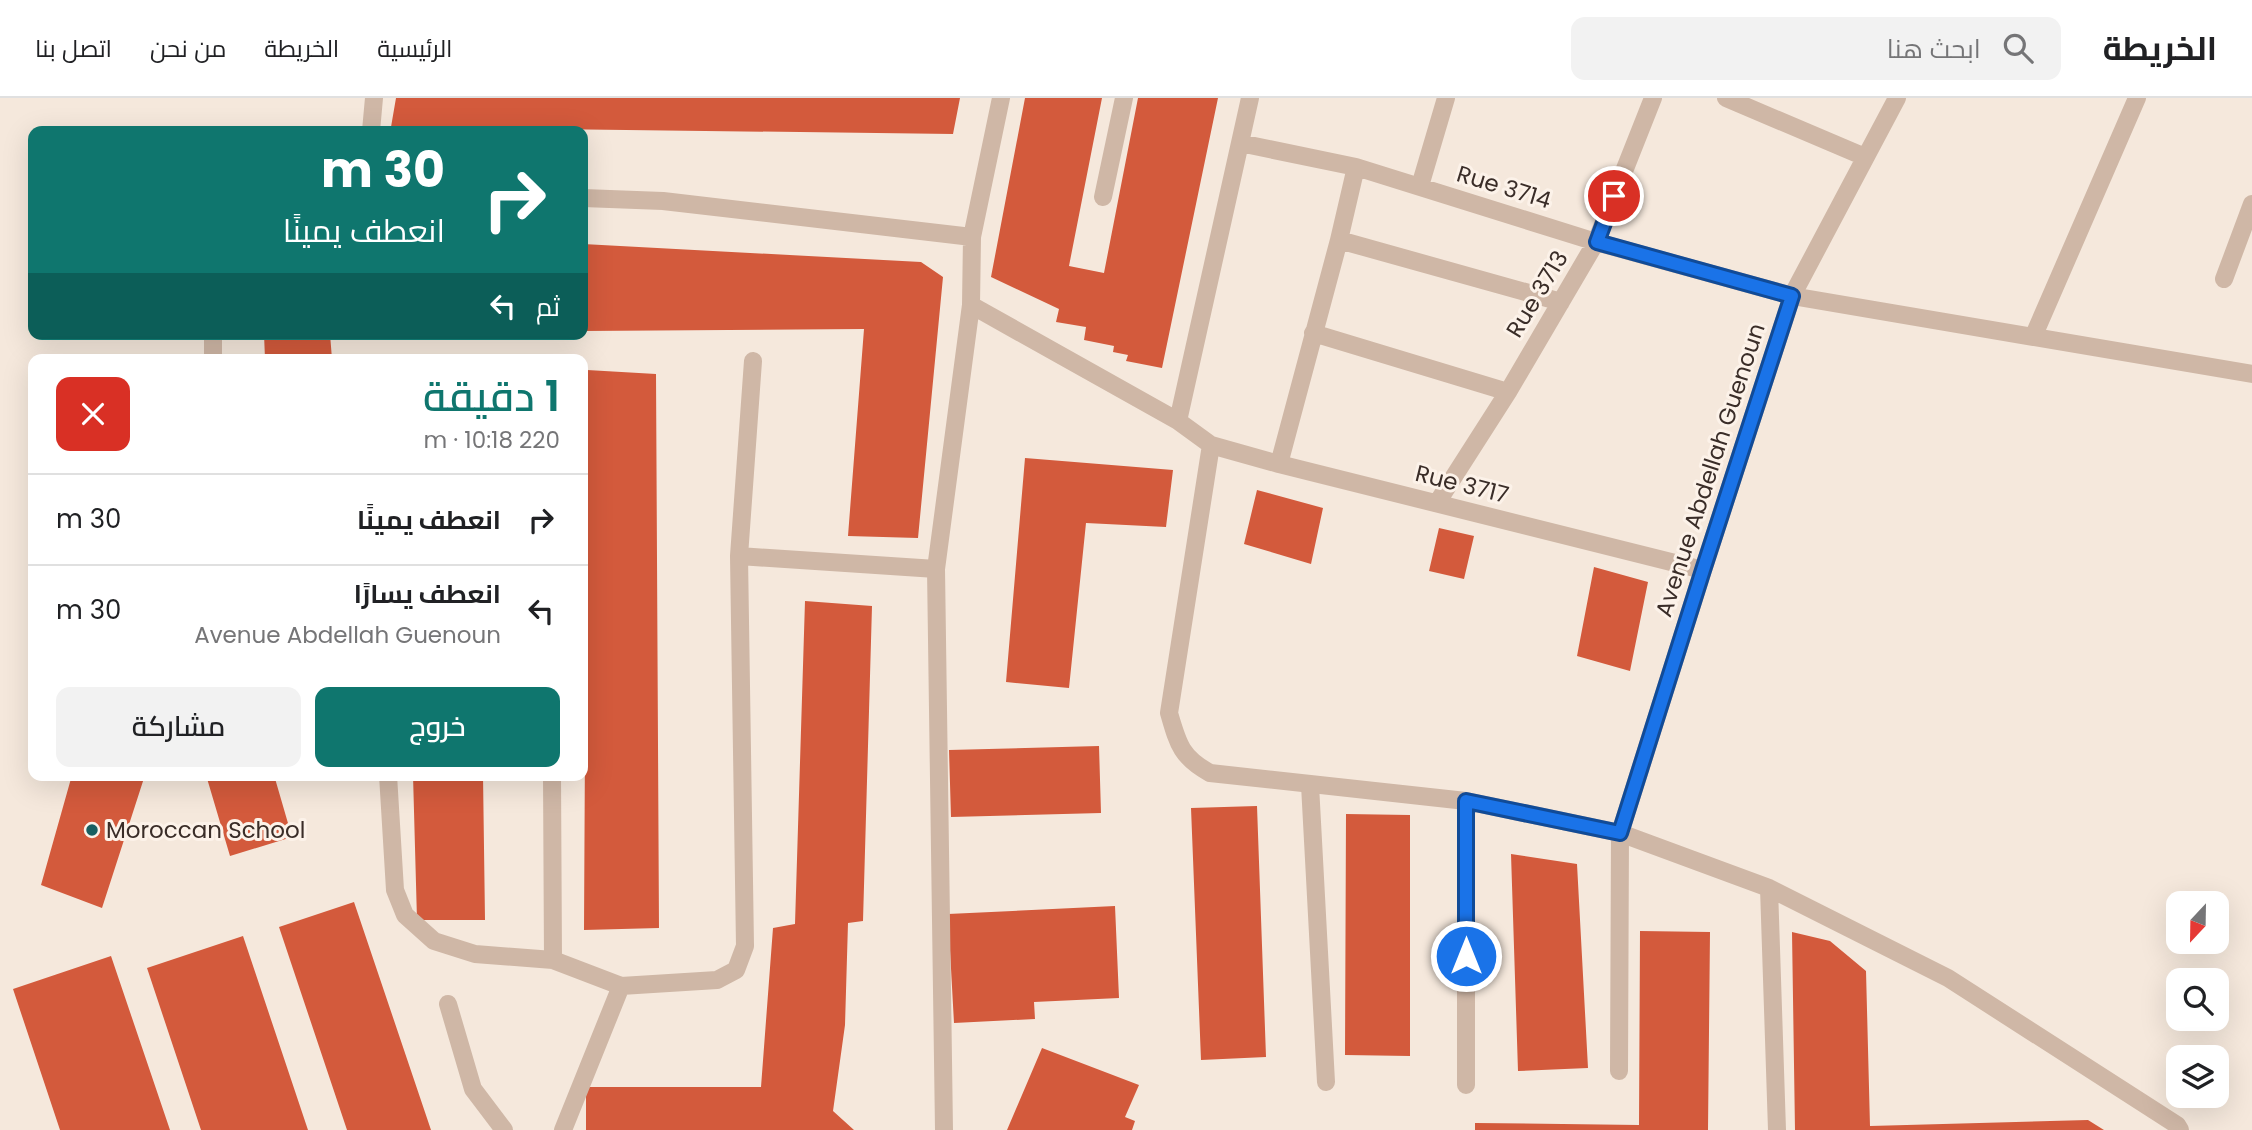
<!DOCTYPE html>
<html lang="ar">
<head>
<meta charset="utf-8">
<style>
	body { margin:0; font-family:Poppins,Cairo,sans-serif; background:#f2f2f2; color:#202124; direction:rtl; height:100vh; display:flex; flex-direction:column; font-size:26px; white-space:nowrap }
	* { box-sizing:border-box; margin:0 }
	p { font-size:23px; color:#757577 }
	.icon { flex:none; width:38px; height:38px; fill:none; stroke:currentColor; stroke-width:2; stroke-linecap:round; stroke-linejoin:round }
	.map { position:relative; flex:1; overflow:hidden; direction:ltr }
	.drawer { position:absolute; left:28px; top:256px; width:560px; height:427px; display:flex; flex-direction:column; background:#fff; border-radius:14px; box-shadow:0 7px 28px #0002; direction:rtl }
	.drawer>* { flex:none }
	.top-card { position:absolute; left:28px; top:28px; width:560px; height:214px; border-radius:14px; box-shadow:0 7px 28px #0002; direction:rtl; background:#0f766e; color:#fff; overflow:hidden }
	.needle { width:46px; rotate:202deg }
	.controls { position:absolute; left:2166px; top:793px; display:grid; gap:14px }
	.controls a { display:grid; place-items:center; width:63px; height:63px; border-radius:14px; background:#fff; box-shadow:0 7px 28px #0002; font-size:35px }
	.pin { position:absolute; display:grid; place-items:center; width:60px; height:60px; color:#fff; margin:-30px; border:4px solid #fff; border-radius:50%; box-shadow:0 2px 7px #0007 }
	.me { position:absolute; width:77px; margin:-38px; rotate:0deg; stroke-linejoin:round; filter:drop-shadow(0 0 5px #0008) }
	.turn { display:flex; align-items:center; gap:24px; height:147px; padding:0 28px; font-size:32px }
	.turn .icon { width:91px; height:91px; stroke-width:2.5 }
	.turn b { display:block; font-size:49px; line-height:60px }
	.then { display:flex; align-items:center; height:66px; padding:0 28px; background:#0003; gap:14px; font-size:26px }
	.round { display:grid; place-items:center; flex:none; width:74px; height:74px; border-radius:14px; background:#f2f2f2 }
	.head { display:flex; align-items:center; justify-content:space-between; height:119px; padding:0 28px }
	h1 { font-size:42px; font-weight:600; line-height:52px; color:#0f766e }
	.action { display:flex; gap:14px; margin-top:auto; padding:14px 28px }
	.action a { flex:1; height:80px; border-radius:14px; background:#0f766e; color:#fff; font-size:28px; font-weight:600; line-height:80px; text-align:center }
	.action a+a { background:#f2f2f2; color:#202124 }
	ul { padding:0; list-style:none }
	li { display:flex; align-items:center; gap:21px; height:91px; padding:0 28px; border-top:2px solid #e0e0e0 }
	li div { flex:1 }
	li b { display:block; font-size:26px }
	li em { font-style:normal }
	header { display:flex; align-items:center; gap:42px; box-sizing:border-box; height:98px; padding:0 35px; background:#fff; border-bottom:2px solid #e0e0e0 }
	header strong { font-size:33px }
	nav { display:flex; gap:38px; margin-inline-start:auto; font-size:24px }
	.search { width:490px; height:63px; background:#f2f2f2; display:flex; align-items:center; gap:18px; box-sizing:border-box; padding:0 24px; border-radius:14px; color:#757577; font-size:26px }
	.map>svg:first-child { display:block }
	.building { fill:#d35a3c }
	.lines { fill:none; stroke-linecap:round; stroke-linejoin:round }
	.minor { stroke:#cfb7a6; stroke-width:18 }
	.route-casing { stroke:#114b97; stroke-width:18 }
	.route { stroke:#1a73e8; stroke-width:12 }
	.poi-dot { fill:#185f61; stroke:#fcf2e9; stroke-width:2.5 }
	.labels { text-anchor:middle; stroke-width:6; stroke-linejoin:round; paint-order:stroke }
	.street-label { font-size:23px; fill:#3a2d28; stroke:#fcf2e9 }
	.poi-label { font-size:23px; fill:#3a2d28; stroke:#fcf2e9; text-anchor:start }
</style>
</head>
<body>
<header>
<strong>الخريطة</strong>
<div class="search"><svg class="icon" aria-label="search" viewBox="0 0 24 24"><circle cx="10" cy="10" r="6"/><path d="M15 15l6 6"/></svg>ابحث هنا</div>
<nav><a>الرئيسية</a><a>الخريطة</a><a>من نحن</a><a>اتصل بنا</a></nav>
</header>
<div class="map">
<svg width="2252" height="1032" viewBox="0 0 2252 1032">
	<rect width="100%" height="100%" fill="#f5e8dc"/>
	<!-- building -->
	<path class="building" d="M396 0H960L953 36 391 29Z
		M1025 0H1102L1069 168 1104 175 1138 0H1218L1162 270 1126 263 1128 257 1113 254 1114 248 1084 242 1086 229 1056 224 1059 211 991 179Z
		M583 146 921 164 943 179 918 440 848 438 864 231 583 233Z
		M264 236H330L332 261H265Z
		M587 272 656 276 659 830 584 832Z
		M1025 360 1173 372 1166 429 1086 425 1069 590 1006 584Z
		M1257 392 1323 410 1311 466 1244 446Z
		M1439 430 1474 438 1464 481 1429 473Z
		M1594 469 1648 484 1630 573 1577 558Z
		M805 503 872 508 863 823 848 825 845 927 833 1013 854 1032H586V989H761L773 830 795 826Z
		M1099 648 1101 715 951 719 949 652Z
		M72 677H145L102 810 41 787Z
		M206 677H274L292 739 230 758Z
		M413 677H483L485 822H417Z
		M1257 708 1266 959 1201 962 1191 710Z
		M1346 716 1410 717V958L1345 957Z
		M1511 756 1577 766 1588 970 1518 973Z
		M354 804 431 1032H347L279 829Z
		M1115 808 1119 900 1034 904 1035 921 954 925 948 816Z
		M1640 833 1710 834 1708 1032H1475V1025L1639 1027Z
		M1792 834 1830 843 1866 873 1870 1028 2088 1022 2104 1032H1795Z
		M243 838 308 1032H201L147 870Z
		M111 858 170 1032H60L13 891Z
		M1042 950 1139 987 1125 1019 1135 1023 1132 1032H1007Z"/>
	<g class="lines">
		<!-- minor -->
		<path class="minor" d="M1726 0 1865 59
			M371 33 374 0
			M1240 45 1356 69 1596 144 1792 198 2252 276
			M1420 88 1446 0
			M1103 99 1124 0
			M583 100 663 103 972 139 971 207 936 471 944 1032
			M972 139 1001 0
			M1339 142 1561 204
			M2224 181 2252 106
			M971 207 1178 323 1211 347 1279 366 1703 472
			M1313 235 1508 294
			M2034 237 2137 0
			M213 261V236
			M1178 323 1250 0
			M1211 347 1169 615C1178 646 1181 659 1210 675L1466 703 1620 735 1769 790 1948 880 2177 1027 2180 1032
			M1279 366 1339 142 1356 69
			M1437 405 1508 294 1596 144 1653 0
			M739 458 936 471
			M388 677 395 792 405 817 434 843 475 856 553 862
			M552 677 553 862 621 888
			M1310 687 1326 984
			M1769 790 1777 1032
			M448 906 473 991 504 1032
			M1619 973 1620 735 1703 472 1792 198 1897 0
			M1466 987V703
			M563 1032 621 888 717 882 736 872 745 848 739 458 753 263"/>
	</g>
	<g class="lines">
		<defs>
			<path id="route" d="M1466 858V703L1620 735 1703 472 1792 198 1597 144 1614 98"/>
		</defs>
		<!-- route casing -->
		<use href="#route" class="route-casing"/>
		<!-- route -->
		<use href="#route" class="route"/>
	</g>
	<!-- markers -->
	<circle class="poi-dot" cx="92" cy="732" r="7"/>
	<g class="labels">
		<!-- street labels -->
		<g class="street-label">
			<text transform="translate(1504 89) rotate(17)" y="8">Rue 3714</text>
			<text transform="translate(1537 196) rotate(-59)" y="8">Rue 3713</text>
			<text transform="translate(1710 372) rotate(-72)" y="8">Avenue Abdellah Guenoun</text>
			<text transform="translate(1462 386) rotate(14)" y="8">Rue 3717</text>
		</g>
		<!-- poi labels -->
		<g class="poi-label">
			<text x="106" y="740">Moroccan School</text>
		</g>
	</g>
</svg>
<div class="controls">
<a><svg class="needle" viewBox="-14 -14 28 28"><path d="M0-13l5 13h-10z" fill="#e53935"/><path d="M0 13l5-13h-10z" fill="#757577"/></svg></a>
<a><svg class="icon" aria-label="search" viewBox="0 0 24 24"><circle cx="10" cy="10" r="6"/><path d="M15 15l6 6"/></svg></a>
<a><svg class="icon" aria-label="layers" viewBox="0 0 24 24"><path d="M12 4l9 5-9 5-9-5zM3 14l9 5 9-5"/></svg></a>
</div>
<div class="pin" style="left:1614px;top:98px;background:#d93025"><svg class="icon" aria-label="arrive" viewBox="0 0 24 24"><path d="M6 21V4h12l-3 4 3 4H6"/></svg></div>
<svg class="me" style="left:1466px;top:858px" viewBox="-20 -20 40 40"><circle r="17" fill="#1a73e8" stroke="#fff" stroke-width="3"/><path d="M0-11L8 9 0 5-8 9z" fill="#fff"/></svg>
<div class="top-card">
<div class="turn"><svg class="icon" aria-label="right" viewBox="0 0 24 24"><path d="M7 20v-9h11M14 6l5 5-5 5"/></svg><div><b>30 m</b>انعطف يمينًا</div></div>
<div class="then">ثم<svg class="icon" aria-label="left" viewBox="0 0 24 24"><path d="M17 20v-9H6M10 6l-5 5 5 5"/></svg></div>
</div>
<section class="drawer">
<div class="head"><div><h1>1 دقيقة</h1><p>220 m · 10:18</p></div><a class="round" style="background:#d93025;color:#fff"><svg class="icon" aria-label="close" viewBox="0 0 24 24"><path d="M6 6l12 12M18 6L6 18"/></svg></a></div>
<ul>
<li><svg class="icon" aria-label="right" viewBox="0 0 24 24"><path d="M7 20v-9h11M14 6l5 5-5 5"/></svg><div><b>انعطف يمينًا</b></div><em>30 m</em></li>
<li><svg class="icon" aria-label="left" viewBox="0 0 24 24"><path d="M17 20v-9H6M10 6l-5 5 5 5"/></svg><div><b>انعطف يسارًا</b><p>Avenue Abdellah Guenoun</p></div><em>30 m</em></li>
</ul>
<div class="action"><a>خروج</a><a>مشاركة</a></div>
</section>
</div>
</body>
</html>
